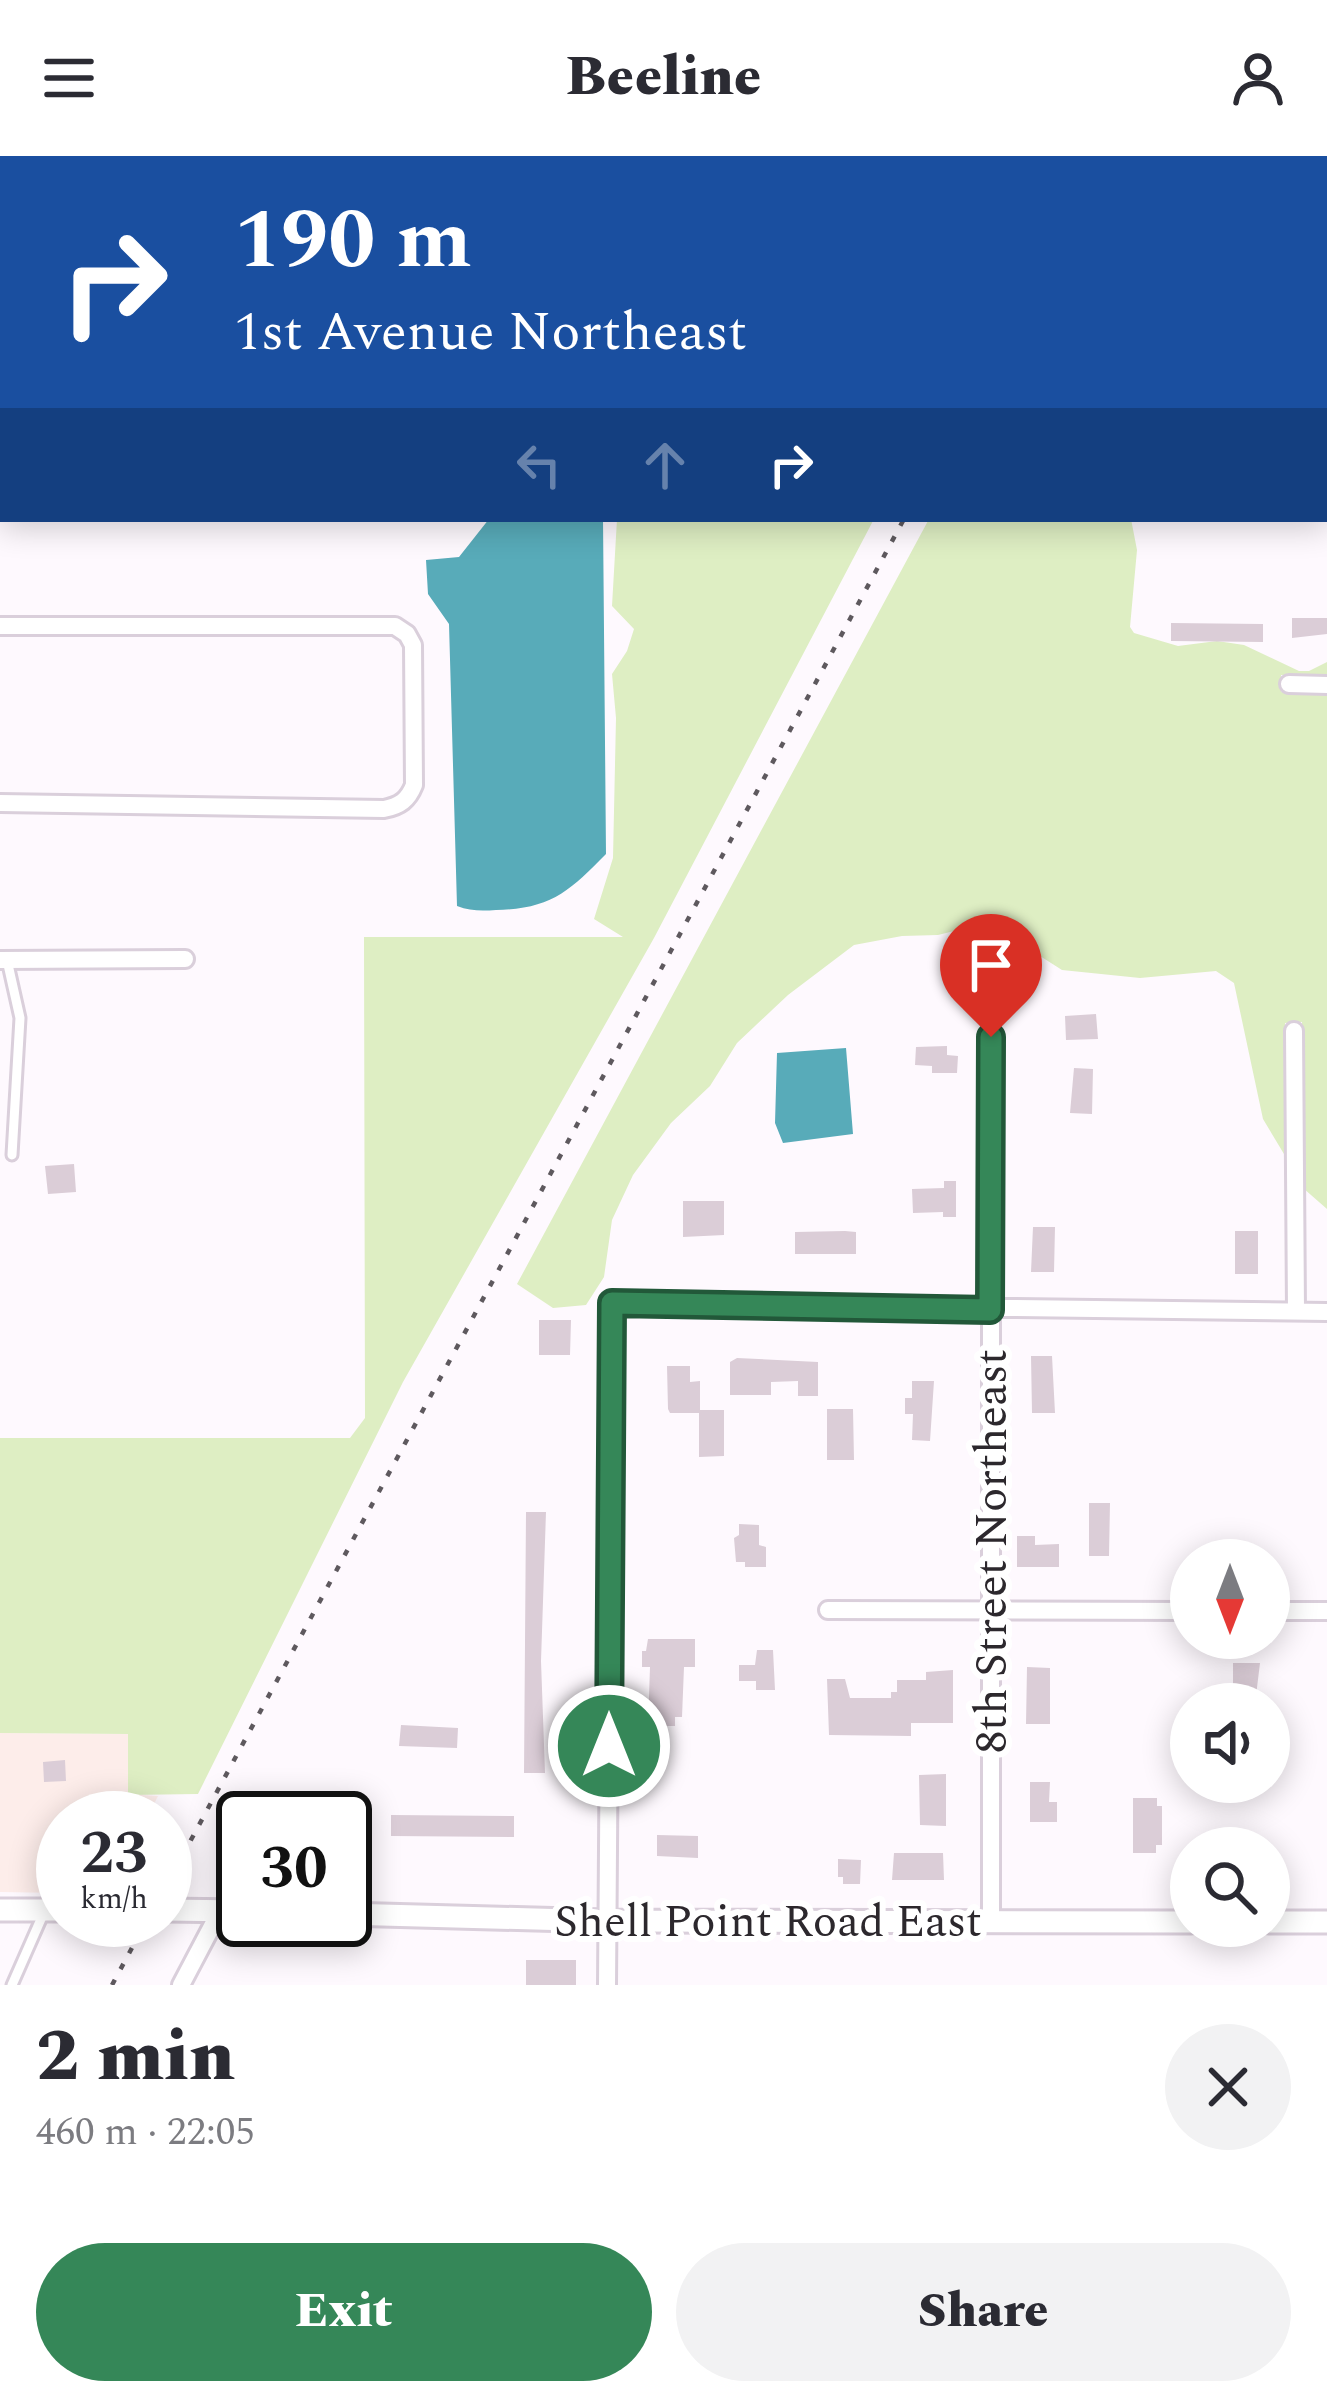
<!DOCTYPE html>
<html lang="en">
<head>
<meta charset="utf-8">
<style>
	body { margin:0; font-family:Spectral,serif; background:#f2f2f3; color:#2b2b33; height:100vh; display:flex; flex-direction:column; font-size:45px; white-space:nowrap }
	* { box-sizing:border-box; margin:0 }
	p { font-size:39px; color:#7c7c81 }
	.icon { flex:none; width:66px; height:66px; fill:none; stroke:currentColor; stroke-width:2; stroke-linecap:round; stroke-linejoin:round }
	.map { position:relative; height:1829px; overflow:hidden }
	.panel { display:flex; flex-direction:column; background:#fff; flex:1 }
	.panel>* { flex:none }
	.guide { position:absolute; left:0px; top:0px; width:1329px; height:366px; box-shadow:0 6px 30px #0003; background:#1a4fa0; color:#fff; overflow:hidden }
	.needle { width:78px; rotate:180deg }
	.fabs { position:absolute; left:1170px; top:1383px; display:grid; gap:24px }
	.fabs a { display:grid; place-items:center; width:120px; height:120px; border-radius:50%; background:#fff; box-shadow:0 6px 30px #0003; font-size:60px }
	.speed { position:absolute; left:36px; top:1635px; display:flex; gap:24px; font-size:60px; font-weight:700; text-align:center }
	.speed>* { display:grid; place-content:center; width:156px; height:156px; border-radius:50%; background:#fff; box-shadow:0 6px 30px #0003; line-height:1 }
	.speed small { font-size:30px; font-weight:400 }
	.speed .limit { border:6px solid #111; border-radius:18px; background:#fff; color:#111 }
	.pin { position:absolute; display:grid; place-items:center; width:102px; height:102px; color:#fff; margin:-123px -51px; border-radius:50% 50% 50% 0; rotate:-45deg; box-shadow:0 0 12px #0007 }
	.pin .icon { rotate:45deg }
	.me { position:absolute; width:132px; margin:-66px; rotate:0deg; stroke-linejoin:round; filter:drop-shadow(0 0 9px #0008) }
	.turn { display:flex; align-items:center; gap:42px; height:252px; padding:0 36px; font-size:54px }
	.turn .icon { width:156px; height:156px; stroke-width:2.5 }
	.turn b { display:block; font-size:84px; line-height:102px }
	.lanes { display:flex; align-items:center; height:114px; padding:0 36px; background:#0003; justify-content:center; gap:60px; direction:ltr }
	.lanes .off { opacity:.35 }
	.round { display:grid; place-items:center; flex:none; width:126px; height:126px; border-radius:63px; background:#f2f2f3 }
	.summary { display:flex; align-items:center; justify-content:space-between; height:204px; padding:0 36px }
	h1 { font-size:72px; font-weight:800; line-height:90px }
	.primary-button { display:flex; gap:24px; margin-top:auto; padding:24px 36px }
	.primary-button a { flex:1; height:138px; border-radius:72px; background:#358758; color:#fff; font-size:48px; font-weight:800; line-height:138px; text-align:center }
	.primary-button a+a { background:#f2f2f3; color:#2b2b33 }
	header { display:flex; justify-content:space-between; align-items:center; height:156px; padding:0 36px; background:#fff; font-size:54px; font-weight:800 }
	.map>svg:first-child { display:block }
	.commercial { fill:#fdedea }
	.green { fill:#deeec3 }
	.water { fill:#58abb9 }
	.building { fill:#dbcdd7 }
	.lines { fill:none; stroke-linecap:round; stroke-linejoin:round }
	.service-casing { stroke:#dacfdb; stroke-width:15 }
	.minor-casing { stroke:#dacfdb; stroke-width:22 }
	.tertiary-casing { stroke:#dacfdb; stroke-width:27 }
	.service { stroke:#fff; stroke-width:9 }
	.minor { stroke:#fff; stroke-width:16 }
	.tertiary { stroke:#fff; stroke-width:21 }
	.rail { stroke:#5e595e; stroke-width:4.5; stroke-dasharray:6 12; stroke-linecap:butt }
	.route-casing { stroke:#225839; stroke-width:30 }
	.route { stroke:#358758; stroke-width:21 }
	.labels { text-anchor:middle; stroke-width:12; stroke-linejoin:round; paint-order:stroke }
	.street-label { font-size:45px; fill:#2c282d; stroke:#fff }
</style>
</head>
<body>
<header><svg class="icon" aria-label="menu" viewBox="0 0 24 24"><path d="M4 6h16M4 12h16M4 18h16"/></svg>Beeline<svg class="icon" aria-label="person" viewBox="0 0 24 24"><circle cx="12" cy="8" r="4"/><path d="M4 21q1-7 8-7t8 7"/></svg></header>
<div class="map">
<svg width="1327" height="1829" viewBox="0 0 1327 1829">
	<rect width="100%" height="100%" fill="#fef9fe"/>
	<!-- commercial -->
	<path class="commercial" d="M0 1577 129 1578 128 1638 158 1640 147 1662H63V1737L0 1736Z"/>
	<!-- green -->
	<path class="green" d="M617 363H874L654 782 403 1226 198 1638 128 1639V1578L0 1577V1282H350L365 1262 364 781H623L594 763 613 702 616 562 612 518 627 495 634 473 612 450Z
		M929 363H1131L1137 394 1130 471 1134 477 1178 490 1217 485 1244 489 1299 515H1309L1327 506V520L1281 519V536L1327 538V1053L1303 1032 1302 866 1285 867 1287 1003 1263 963 1234 827 1216 815 1140 822 1062 814 1010 781 974 770 938 779 902 780 854 789 788 839 737 887 710 930 671 967 633 1019 612 1064 604 1121 586 1149 553 1152 517 1128Z"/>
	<!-- water -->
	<path class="water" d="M489 363H603L606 698C569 736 550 753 496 754 481 755 470 755 457 750L449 468 428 438 426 404 459 401Z
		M846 892 853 978 783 987 775 967 777 897Z"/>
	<!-- building -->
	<path class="building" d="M1292 462H1327V478L1292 482Z
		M1171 467 1263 468V486L1171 485Z
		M1096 858 1098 883 1066 884 1065 860Z
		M947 890V899L958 900 957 917H932V910L915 909 916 891Z
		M1074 912 1093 913 1092 958 1070 957Z
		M74 1008 76 1036 48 1038 45 1010Z
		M944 1025H956V1061H943V1056L913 1057 912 1033 944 1032Z
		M683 1045H724V1079L683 1081Z
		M1033 1071H1055L1054 1116H1031Z
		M845 1075 856 1076V1098H795V1076Z
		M1235 1075H1258V1118H1235Z
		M539 1164H571L570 1199H539Z
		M1031 1200H1052L1055 1257H1032Z
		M737 1202 818 1206V1240H798V1225L771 1226V1239H730V1206Z
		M667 1210H690V1226L700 1225V1254H724V1300L699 1301V1257H670L668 1253Z
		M912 1225H934L930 1285 912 1284 913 1258H905V1242H912Z
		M827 1253H853L854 1304H827Z
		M1089 1347H1110L1109 1400H1089Z
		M526 1356H546L541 1505 545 1617H524Z
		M739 1368 759 1369V1389L766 1391V1411H745V1406H736L734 1382 739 1379Z
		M1017 1380H1035V1389L1059 1388V1411H1017Z
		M648 1483H695V1511H684L682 1561H675V1570H648L650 1511H642V1495H646Z
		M757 1494H773L775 1534H756V1525H739V1509H755Z
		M1233 1507H1260L1255 1548H1233Z
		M1027 1511 1050 1512V1568H1026Z
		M953 1514V1567H911V1580L829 1579 827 1523H845L850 1542H891V1536H897V1524H926V1516Z
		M401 1569 458 1572 457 1592 399 1590Z
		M65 1604 66 1625 44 1626 43 1606Z
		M946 1618V1670L920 1669 919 1619Z
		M1030 1626H1050L1049 1646H1057V1666H1030Z
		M1133 1642H1157V1650H1162V1689H1156V1697H1133Z
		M391 1659 514 1660V1681L391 1680Z
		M657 1679 698 1680V1702L657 1700Z
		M894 1697H943L944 1724H892Z
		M838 1703 861 1704 860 1728H843V1721H838Z
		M526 1804H576V1829H526Z"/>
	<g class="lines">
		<defs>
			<path id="service" d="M7 804 20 862 12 999
				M12 1829 45 1754"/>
			<path id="minor" d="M680 1V3
				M888 3V0
				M1326 51H1327
				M1326 299H1327
				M0 470H395L407 478 413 489 414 629C408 644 400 650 384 653L0 647
				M1289 528 1327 529
				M0 804 185 803
				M1294 875 1296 1155
				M991 881V1765
				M828 1454 1191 1455
				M1269 1455H1327
				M181 1829 220 1755
				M607 1829 612 1147 1327 1156"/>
			<path id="tertiary" d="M0 1754H63
				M165 1754 243 1755
				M345 1758 607 1765 1191 1766
				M1269 1766H1327"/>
		</defs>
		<!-- service casing -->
		<use href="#service" class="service-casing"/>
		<!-- minor casing -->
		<use href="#minor" class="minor-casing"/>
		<!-- tertiary casing -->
		<use href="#tertiary" class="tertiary-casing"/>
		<!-- service -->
		<use href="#service" class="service"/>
		<!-- minor -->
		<use href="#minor" class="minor"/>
		<!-- tertiary -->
		<use href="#tertiary" class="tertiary"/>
		<!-- rail -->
		<path class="rail" d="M1114 3 1116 0
			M165 1732 904 363
			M112 1829 147 1764"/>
	</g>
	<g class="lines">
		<defs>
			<path id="route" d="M609 1590 612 1147 990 1154 991 881"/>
		</defs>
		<!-- route casing -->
		<use href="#route" class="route-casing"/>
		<!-- route -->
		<use href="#route" class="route"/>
	</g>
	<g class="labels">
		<!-- street labels -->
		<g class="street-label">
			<text transform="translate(990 1395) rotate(-90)" y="16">8th Street Northeast</text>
			<text x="768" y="1780">Shell Point Road East</text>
		</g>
	</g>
</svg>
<div class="fabs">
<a><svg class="needle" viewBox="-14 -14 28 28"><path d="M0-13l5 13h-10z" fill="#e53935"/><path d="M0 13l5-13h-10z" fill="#7c7c81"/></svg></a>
<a><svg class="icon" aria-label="sound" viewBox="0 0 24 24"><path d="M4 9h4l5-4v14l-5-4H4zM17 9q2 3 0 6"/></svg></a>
<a><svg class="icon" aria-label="search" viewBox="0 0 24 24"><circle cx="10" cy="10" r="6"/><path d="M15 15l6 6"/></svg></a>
</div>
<div class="speed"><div>23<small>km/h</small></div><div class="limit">30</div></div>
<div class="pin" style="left:991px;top:881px;background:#d93025"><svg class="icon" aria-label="arrive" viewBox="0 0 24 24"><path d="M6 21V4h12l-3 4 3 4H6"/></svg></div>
<svg class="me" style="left:609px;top:1590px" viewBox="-20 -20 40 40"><circle r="17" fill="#358758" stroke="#fff" stroke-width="3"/><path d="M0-11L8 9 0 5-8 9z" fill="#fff"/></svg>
<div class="guide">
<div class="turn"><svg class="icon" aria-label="right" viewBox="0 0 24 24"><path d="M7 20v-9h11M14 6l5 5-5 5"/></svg><div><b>190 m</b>1st Avenue Northeast</div></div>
<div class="lanes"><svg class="icon off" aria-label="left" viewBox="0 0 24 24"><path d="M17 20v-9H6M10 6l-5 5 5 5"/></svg><svg class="icon off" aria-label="ahead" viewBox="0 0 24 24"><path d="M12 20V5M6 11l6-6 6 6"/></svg><svg class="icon" aria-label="right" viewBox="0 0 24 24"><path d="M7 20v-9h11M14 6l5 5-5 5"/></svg></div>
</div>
</div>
<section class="panel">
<div class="summary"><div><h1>2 min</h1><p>460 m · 22:05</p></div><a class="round"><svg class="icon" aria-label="close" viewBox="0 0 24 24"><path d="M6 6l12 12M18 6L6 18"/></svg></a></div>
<div class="primary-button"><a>Exit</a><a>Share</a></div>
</section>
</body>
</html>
